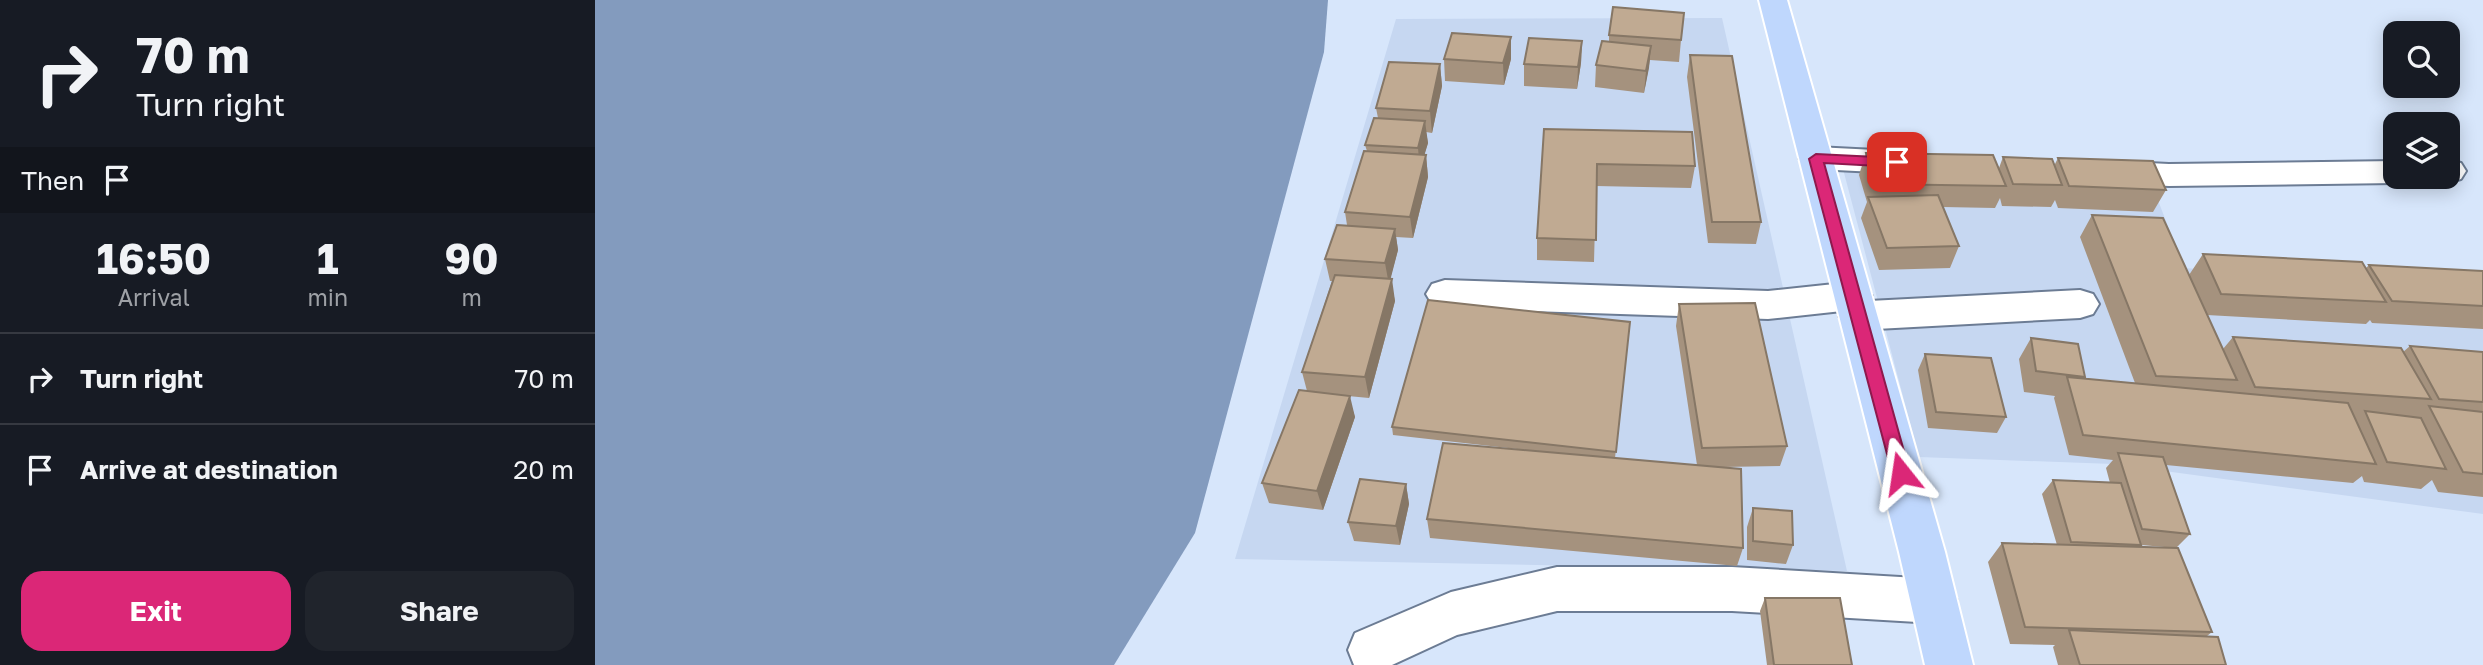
<!DOCTYPE html>
<html lang="en">
<head>
<meta charset="utf-8">
<style>
	body { margin:0; font-family:"Golos Text",sans-serif; background:#20242c; color:#f1f3f6; height:100vh; display:flex; flex-direction:column; font-size:26px; white-space:nowrap }
	* { box-sizing:border-box; margin:0 }
	p { font-size:23px; color:#9ea1a6 }
	.icon { flex:none; width:38px; height:38px; fill:none; stroke:currentColor; stroke-width:2; stroke-linecap:round; stroke-linejoin:round }
	.map { position:relative; flex:1; overflow:hidden }
	.drawer { display:flex; flex-direction:column; background:#171b24; width:595px }
	.drawer>* { flex:none }
	.guide { background:#171b24; color:#f1f3f6; overflow:hidden }
	.fabs { position:absolute; left:1788px; top:21px; display:grid; gap:14px }
	.fabs a { display:grid; place-items:center; width:77px; height:77px; border-radius:14px; background:#171b24; box-shadow:0 4px 18px #0003; font-size:35px }
	.pin { position:absolute; display:grid; place-items:center; width:60px; height:60px; color:#fff; margin:-30px; border-radius:14px; box-shadow:0 4px 10px #0006 }
	.me { position:absolute; width:77px; margin:-38px; rotate:345deg; stroke-linejoin:round; filter:drop-shadow(0 0 5px #0008) }
	.turn { display:flex; align-items:center; gap:24px; height:147px; padding:0 21px; font-size:32px }
	.turn .icon { width:91px; height:91px; stroke-width:2.5 }
	.turn b { display:block; font-size:49px; line-height:60px }
	.then { display:flex; align-items:center; height:66px; padding:0 21px; background:#0003; gap:14px; font-size:26px }
	.eta { display:flex; justify-content:space-evenly; align-items:center; height:119px; text-align:center }
	.eta b { font-size:42px; font-weight:700; line-height:49px }
	.action { display:flex; gap:14px; margin-top:auto; padding:14px 21px }
	.action a { flex:1; height:80px; border-radius:21px; background:#db2777; color:#fff; font-size:28px; font-weight:700; line-height:80px; text-align:center }
	.action a+a { background:#20242c; color:#f1f3f6 }
	ul { padding:0; list-style:none }
	li { display:flex; align-items:center; gap:21px; height:91px; padding:0 21px; border-top:2px solid #363941 }
	li div { flex:1 }
	li b { display:block; font-size:26px }
	li em { font-style:normal }
	main { display:flex; flex:1; min-height:0 }
	.map>svg:first-child { display:block }
	.built { fill:#c6d7f1 }
	.water { fill:#839bbe }
	.lines { fill:none; stroke-linecap:round; stroke-linejoin:round }
	.minor-casing { stroke:#6c7c94; stroke-width:4 }
	.major-casing { stroke:#fff; stroke-width:4 }
	.minor { fill:#fff; fill-rule:evenodd }
	.major { fill:#bfd7fd; fill-rule:evenodd }
	.wall { fill:#a5927e }
	.shaded-wall { fill:#867766 }
	.building { fill:#c0aa92; stroke:#867766; stroke-width:2 }
	.route { fill:#db2777; stroke:#8e194d; stroke-width:2 }
</style>
</head>
<body>
<main>
<section class="drawer">
<div class="guide">
<div class="turn"><svg class="icon" aria-label="right" viewBox="0 0 24 24"><path d="M7 20v-9h11M14 6l5 5-5 5"/></svg><div><b>70 m</b>Turn right</div></div>
<div class="then">Then<svg class="icon" aria-label="arrive" viewBox="0 0 24 24"><path d="M6 21V4h12l-3 4 3 4H6"/></svg></div>
</div>
<div class="eta">
<div><b>16:50</b><p>Arrival</p></div>
<div><b>1</b><p>min</p></div>
<div><b>90</b><p>m</p></div>
</div>
<ul>
<li><svg class="icon" aria-label="right" viewBox="0 0 24 24"><path d="M7 20v-9h11M14 6l5 5-5 5"/></svg><div><b>Turn right</b></div><em>70 m</em></li>
<li><svg class="icon" aria-label="arrive" viewBox="0 0 24 24"><path d="M6 21V4h12l-3 4 3 4H6"/></svg><div><b>Arrive at destination</b></div><em>20 m</em></li>
</ul>
<div class="action"><a>Exit</a><a>Share</a></div>
</section>
<div class="map">
<svg width="1888" height="665" viewBox="0 0 1888 665">
	<rect width="100%" height="100%" fill="#d7e6fb"/>
	<!-- built -->
	<path class="built" d="M1127 18 1252 571 640 559 801 19Z
		M1248 169 1556 182 1589 268 1888 288V514L1518 464 1324 457Z"/>
	<!-- water -->
	<path class="water" d="M0 0H733L729 52 600 533 519 665H0Z"/>
	<g class="lines">
		<defs>
			<path id="minor" d="M1221 147 1320 152 1332 155 1337 163 1332 171 1320 174 1221 169 1209 166 1204 158 1209 150Z
				M1853 160 1866 163 1871 171 1866 179 1854 182 1841 179 1840 177H1853Z
				M1513 161 1574 164 1801 161V177H1815L1801 183 1574 186 1513 183 1501 180 1496 172 1501 164Z
				M850 280 1173 291 1258 282 1271 286 1277 296 1274 301 1485 290 1498 294 1504 304 1498 314 1485 318 1263 330 1250 326 1244 316 1247 311 1173 319 850 308 837 304 831 294 837 284Z
				M962 567H1137L1339 579 1356 585 1362 601 1356 617 1339 623 1137 611H962L862 635 797 665H759L753 650 760 633 856 592Z"/>
			<path id="major" d="M1164 0H1192L1350 552 1378 665H1330L1304 552Z"/>
		</defs>
		<!-- minor casing -->
		<use href="#minor" class="minor-casing"/>
		<!-- major casing -->
		<use href="#major" class="major-casing"/>
		<!-- minor -->
		<use href="#minor" class="minor"/>
		<!-- major -->
		<use href="#major" class="major"/>
	</g>
	<!-- wall -->
	<path class="wall" d="M1014 35 1086 40 1084 62 1055 60 1049 93 1000 87 1001 65 1014 42Z
		M987 41 986 63 982 89 929 86V64Z
		M1095 55 1166 222 1161 244 1113 243 1092 77Z
		M849 59H916L909 85 850 81Z
		M845 64 847 86 837 133 831 132 833 143 829 155H831L833 177 818 238 801 237 803 250 795 279 800 301 774 398 753 396 760 417 728 510 674 503 667 483 712 391 707 372 737 281H735L730 259 752 225 750 212 772 151 770 145 783 118 781 108Z
		M949 129 1100 166 1096 188 1001 186 999 262 942 260V238Z
		M1271 153 1404 168 1408 157 1459 166 1463 158 1571 190 1558 212 1463 208 1460 200 1456 207 1407 206 1405 198 1400 208 1348 207 1364 246 1355 268 1284 270 1266 218 1272 202 1264 175Z
		M1497 215 1594 275 1608 254 1771 268 1774 265 1888 271V329L1777 323 1775 320 1771 324 1612 315 1628 349 1638 337 1808 352 1815 346 1888 352V497L1843 492 1837 480 1826 489 1769 482 1767 476 1758 483 1571 465 1595 534 1581 548 1546 545 1544 547 1617 632 1612 636 1631 665H1463L1458 647 1460 645 1415 644 1393 562 1407 543 1462 545 1447 494 1458 480 1515 483 1511 468 1518 460 1474 455 1459 398 1460 396 1429 392 1424 359 1436 338 1490 377 1489 379 1540 383 1485 237Z
		M1084 304 1192 446 1185 466 1128 467 1148 548 1142 566 835 538 832 519 931 450 798 435 797 427 1035 322 1020 458 1102 465 1081 326Z
		M1330 354 1411 417 1402 433 1333 428 1323 370Z
		M811 484 814 504 805 545 759 541 753 522Z
		M1158 508 1198 545 1191 564 1152 560V527Z
		M1170 598 1257 665H1172L1165 611Z"/>
	<!-- shaded-wall -->
	<path class="shaded-wall" d="M916 37V59L909 85 908 63Z
		M987 41 986 63 982 89 983 67Z
		M1056 46 1054 68 1049 93 1051 71Z
		M845 64 847 86 837 133 835 111Z
		M830 121 833 143 825 170 823 148Z
		M831 155 833 177 818 238 815 217Z
		M800 229 803 250 794 285 790 263Z
		M797 279 800 301 774 398 770 377Z
		M755 396 760 417 728 510 722 491Z
		M811 484 814 504 805 545 801 526Z"/>
	<!-- building -->
	<path class="building" d="M1018 7 1089 13 1086 40 1014 35Z
		M857 33 916 37 908 63 849 59Z
		M934 38 987 41 983 67 929 64Z
		M1007 41 1056 46 1051 71 1001 65Z
		M1095 55 1137 56 1166 222H1117Z
		M794 62 845 64 835 111 781 108Z
		M779 118 830 121 823 148 770 145Z
		M949 129 1097 132 1100 166 1002 164 1001 240 942 238Z
		M769 151 831 155 815 217 750 212Z
		M1271 153 1398 155 1411 186 1280 184Z
		M1408 157 1457 159 1467 185 1418 184Z
		M1463 158 1558 161 1571 190 1474 186Z
		M1343 195 1364 246 1292 248 1273 197Z
		M1497 215 1568 218 1642 380 1561 376Z
		M742 225 800 229 790 263 730 259Z
		M1608 254 1767 262 1791 302 1626 294Z
		M1774 265 1888 271V306L1797 301Z
		M740 275 797 279 770 377 707 372Z
		M833 300 1035 322 1021 452 797 427Z
		M1160 303 1192 446 1107 448 1084 304Z
		M1638 337 1806 348 1836 399 1660 387Z
		M1436 338 1483 344 1490 377 1441 371Z
		M1815 346 1888 352V402L1844 399Z
		M1330 354 1396 358 1411 417 1341 412Z
		M1472 377 1753 403 1781 464 1488 435Z
		M704 390 755 396 722 491 667 483Z
		M1834 406 1888 412V474L1868 472Z
		M1770 411 1826 418 1851 469 1792 462Z
		M848 443 1146 469 1148 548 832 519Z
		M1523 453 1568 457 1595 534 1547 529Z
		M765 479 811 484 801 526 753 522Z
		M1458 480 1526 483 1546 545 1476 542Z
		M1158 508 1197 511 1198 545 1158 541Z
		M1407 543 1583 548 1617 632 1430 627Z
		M1170 598H1245L1257 665H1179Z
		M1474 630 1623 637 1631 665H1485Z"/>
	<!-- route -->
	<path class="route" d="M1221 154 1302 158 1309 162 1302 167 1229 163 1315 473 1312 479 1306 481 1299 479 1297 473 1214 159Z"/>
</svg>
<div class="fabs">
<a><svg class="icon" aria-label="search" viewBox="0 0 24 24"><circle cx="10" cy="10" r="6"/><path d="M15 15l6 6"/></svg></a>
<a><svg class="icon" aria-label="layers" viewBox="0 0 24 24"><path d="M12 4l9 5-9 5-9-5zM3 14l9 5 9-5"/></svg></a>
</div>
<div class="pin" style="left:1302px;top:162px;background:#d93025"><svg class="icon" aria-label="arrive" viewBox="0 0 24 24"><path d="M6 21V4h12l-3 4 3 4H6"/></svg></div>
<svg class="me" style="left:1306px;top:473px" viewBox="-20 -20 40 40"><path d="M0-17L14 15 0 8-14 15z" fill="#db2777" stroke="#fff" stroke-width="4"/></svg>
</div>
</main>
</body>
</html>
